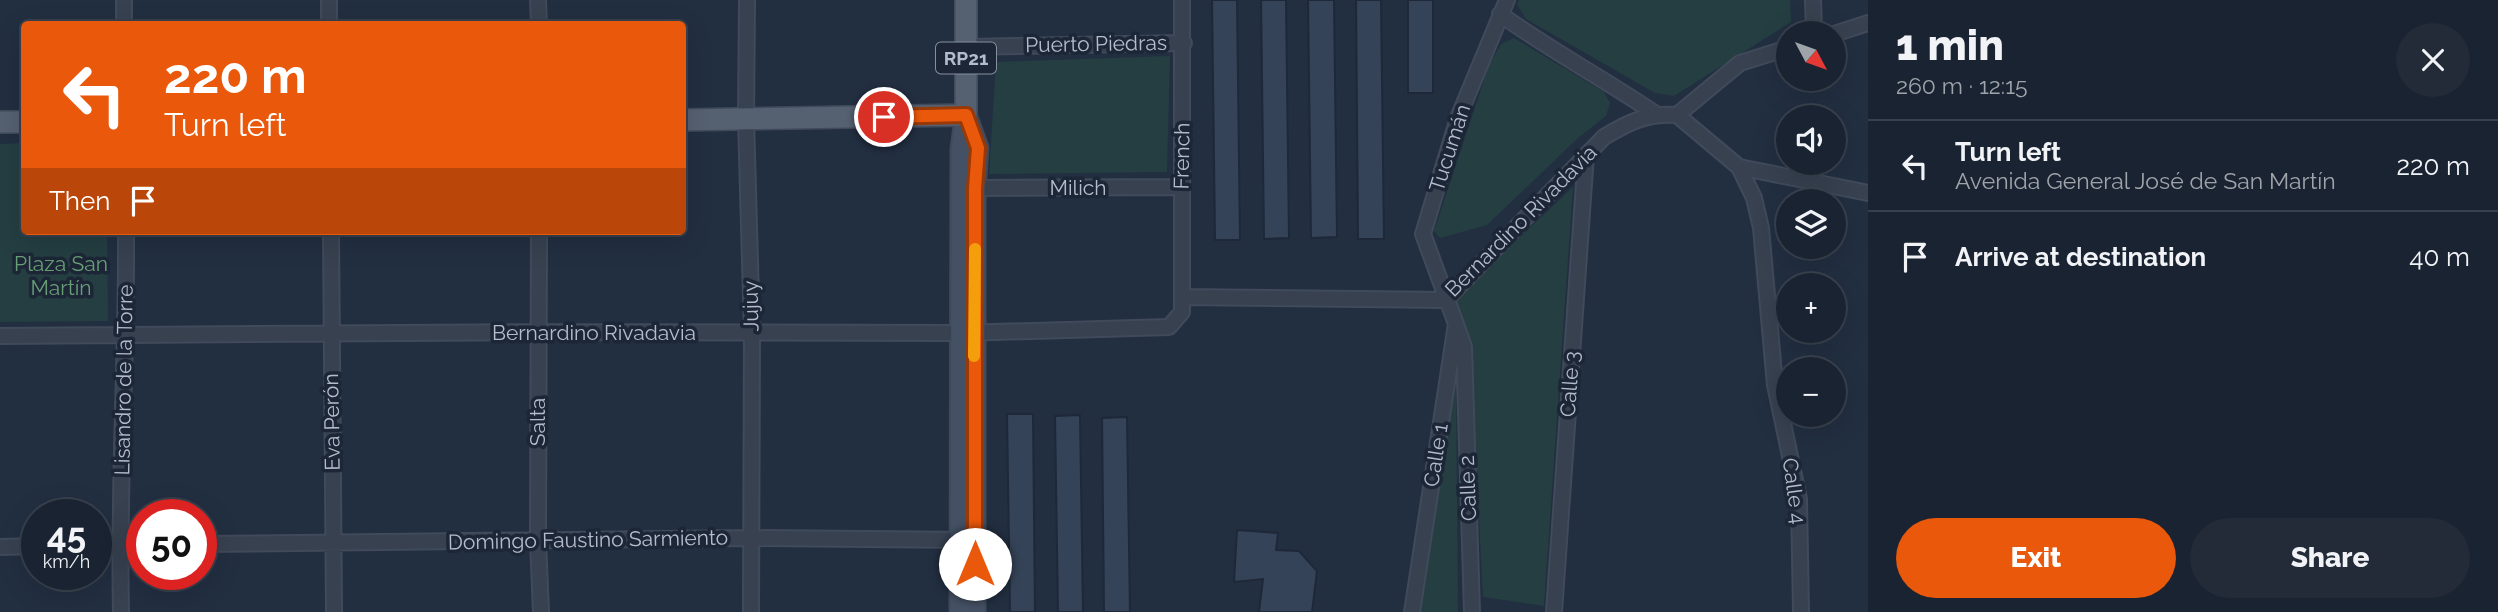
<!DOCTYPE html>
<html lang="en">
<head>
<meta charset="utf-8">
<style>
	body { margin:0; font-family:Raleway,sans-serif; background:#232b39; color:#f1f3f6; height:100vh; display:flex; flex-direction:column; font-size:26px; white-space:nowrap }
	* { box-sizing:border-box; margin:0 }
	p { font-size:23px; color:#9fa4ab }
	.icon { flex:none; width:38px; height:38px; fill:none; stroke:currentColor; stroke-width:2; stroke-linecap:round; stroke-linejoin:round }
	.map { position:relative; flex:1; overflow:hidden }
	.drawer { display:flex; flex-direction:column; background:#1a2331; width:630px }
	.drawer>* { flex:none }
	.top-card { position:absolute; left:21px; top:21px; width:665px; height:214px; border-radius:7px; box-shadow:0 7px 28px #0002,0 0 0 2px #38404d; background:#ea580c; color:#fff; overflow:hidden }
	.needle { width:46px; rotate:131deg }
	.tools { position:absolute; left:1776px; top:21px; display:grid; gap:14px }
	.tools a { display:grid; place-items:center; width:70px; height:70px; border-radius:50%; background:#1a2331; box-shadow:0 7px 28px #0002,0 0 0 2px #38404d; font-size:35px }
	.speed { position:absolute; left:21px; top:499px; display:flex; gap:14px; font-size:35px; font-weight:700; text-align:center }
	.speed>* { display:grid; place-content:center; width:91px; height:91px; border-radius:50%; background:#1a2331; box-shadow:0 7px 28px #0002,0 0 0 2px #38404d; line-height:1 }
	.speed small { font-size:18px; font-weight:400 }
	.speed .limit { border:10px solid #d22; background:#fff; color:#111 }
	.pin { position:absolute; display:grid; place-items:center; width:60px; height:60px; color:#fff; margin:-30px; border:4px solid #fff; border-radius:50%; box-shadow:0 2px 7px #0007 }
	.me { position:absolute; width:77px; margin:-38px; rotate:0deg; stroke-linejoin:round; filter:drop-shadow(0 0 5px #0008) }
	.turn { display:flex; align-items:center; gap:24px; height:147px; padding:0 28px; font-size:32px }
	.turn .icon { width:91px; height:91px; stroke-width:2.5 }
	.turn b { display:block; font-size:49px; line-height:60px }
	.then { display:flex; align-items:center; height:66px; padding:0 28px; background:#0003; gap:14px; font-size:26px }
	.round { display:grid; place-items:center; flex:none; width:74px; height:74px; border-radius:37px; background:#232b39 }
	.summary { display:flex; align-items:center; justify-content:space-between; height:119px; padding:0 28px }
	h1 { font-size:42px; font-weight:800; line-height:52px }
	.cta { display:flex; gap:14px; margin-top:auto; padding:14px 28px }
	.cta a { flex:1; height:80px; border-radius:42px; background:#ea580c; color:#fff; font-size:28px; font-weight:800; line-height:80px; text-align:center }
	.cta a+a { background:#232b39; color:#f1f3f6 }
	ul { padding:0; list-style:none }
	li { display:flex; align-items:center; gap:21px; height:91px; padding:0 28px; border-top:2px solid #38404d }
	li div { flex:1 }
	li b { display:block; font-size:26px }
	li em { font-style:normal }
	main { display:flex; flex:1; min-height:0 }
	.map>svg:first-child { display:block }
	.green { fill:#243e42 }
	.building { fill:#344357; stroke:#1e2838; stroke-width:2 }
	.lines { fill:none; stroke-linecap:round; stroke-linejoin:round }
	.minor-casing { stroke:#404a5a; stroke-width:18 }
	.secondary-casing { stroke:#404a5a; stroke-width:23 }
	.primary-casing { stroke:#404a5a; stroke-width:24 }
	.minor { stroke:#374150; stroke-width:14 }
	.secondary { stroke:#445064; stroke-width:19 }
	.primary { stroke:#556071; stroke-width:21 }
	.route-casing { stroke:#983908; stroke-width:18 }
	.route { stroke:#ea580c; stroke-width:12 }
	.slow { stroke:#f59e0b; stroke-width:12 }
	.labels { text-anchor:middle; stroke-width:7; stroke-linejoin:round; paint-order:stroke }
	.shield { fill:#1c2636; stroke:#868f9e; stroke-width:2 }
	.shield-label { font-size:19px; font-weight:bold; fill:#b3bccb }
	.street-label { font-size:21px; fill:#b3bccb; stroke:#1c2636 }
	.park-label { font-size:21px; fill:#689e76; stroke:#1c2636 }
</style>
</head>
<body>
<main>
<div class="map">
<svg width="1868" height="612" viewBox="0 0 1868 612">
	<rect width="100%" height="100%" fill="#222f41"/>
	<!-- green -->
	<path class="green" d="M1519 0H1790L1791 22 1674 96 1655 93 1526 19 1517 4Z
		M1514 38 1604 92 1610 103 1606 116 1578 138 1487 225 1440 238 1434 231 1489 65 1501 44Z
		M1170 56 1167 172 989 174 996 62Z
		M24 143V231H107L108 321 0 322V144Z
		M1573 187 1544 606 1483 597 1470 345 1456 297Z
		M1456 375 1458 612H1420Z"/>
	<!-- building -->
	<path class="building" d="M1212 0H1237L1240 240H1215Z
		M1261 0H1286L1289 238 1264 239Z
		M1308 0H1334L1337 237 1311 238Z
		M1356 0H1381L1384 239H1358Z
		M1408 0H1433V93H1408Z
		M1007 414H1033L1035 612H1010Z
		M1080 415 1083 612H1058L1055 416Z
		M1127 417 1130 612H1104L1102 418Z
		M1237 530 1278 533 1276 550 1299 551 1317 571 1312 612H1259L1263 579 1234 582Z"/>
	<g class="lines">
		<defs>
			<path id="minor" d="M124 0V24
				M329 0V24
				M538 0 539 24
				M747 0 746 119 752 333 751 612
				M1813 0 1814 33
				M1500 14C1550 50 1604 79 1656 114
				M1834 34 1868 23
				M966 47 1184 43
				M1677 115 1739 167 1754 198 1761 228 1775 385 1799 499 1801 612
				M1739 167 1868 193
				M975 188 1181 187
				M331 231 334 612
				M539 231 538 541 541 612
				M1182 297 1446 300 1604 137C1629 122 1647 113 1677 115L1740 63 1788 48
				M1457 327 1464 347 1472 612
				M0 336 538 332 960 333 1169 327 1182 312V0
				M201 544 750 538 970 540
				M96 545 142 544
				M0 547 37 546
				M121 612C118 485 127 358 126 231
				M1412 612 1456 324 1423 234 1458 118 1507 0
				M1554 612 1586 155"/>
			<path id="secondary" d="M966 115 978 148 975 188V612
				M960 612 961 149 965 120"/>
			<path id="primary" d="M682 120 966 115V0
				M0 122H24"/>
		</defs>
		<!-- minor casing -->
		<use href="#minor" class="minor-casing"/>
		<!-- secondary casing -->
		<use href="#secondary" class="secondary-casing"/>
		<!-- primary casing -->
		<use href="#primary" class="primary-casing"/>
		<!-- minor -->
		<use href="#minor" class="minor"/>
		<!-- secondary -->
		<use href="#secondary" class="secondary"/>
		<!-- primary -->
		<use href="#primary" class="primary"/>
	</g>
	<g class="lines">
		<defs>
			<path id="route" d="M884 117 966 115 978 148 975 188V564"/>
		</defs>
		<!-- route casing -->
		<use href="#route" class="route-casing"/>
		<!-- route -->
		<use href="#route" class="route"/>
		<!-- slow -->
		<path class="slow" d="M974 356 975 249"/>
	</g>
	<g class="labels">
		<!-- shield labels -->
		<rect class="shield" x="936" y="42.5" width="60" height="31" rx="5"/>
		<g class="shield-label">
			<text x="966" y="65">RP21</text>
		</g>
		<!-- street labels -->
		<g class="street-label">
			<text transform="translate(1096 44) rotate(-1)" y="7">Puerto Piedras</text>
			<text transform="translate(1450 148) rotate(-72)" y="7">Tucumán</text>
			<text transform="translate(1182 156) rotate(-89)" y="7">French</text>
			<text x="1078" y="195">Milich</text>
			<text transform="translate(1521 221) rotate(-45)" y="7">Bernardino Rivadavia</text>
			<text transform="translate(751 306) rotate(-91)" y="7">Jujuy</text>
			<text x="594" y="340">Bernardino Rivadavia</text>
			<text transform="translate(124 380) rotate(-89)" y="7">Lisandro de la Torre</text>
			<text transform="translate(1570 384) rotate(-86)" y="7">Calle 3</text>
			<text transform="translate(332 422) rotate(-91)" y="7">Eva Perón</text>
			<text transform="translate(538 422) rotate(-90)" y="7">Salta</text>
			<text transform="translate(1436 455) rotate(-81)" y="7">Calle 1</text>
			<text transform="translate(1468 488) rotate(-92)" y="7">Calle 2</text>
			<text transform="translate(1794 491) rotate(82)" y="7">Calle 4</text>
			<text transform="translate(588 540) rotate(-1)" y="7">Domingo Faustino Sarmiento</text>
		</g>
		<!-- park labels -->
		<g class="park-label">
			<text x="61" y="271">Plaza San<tspan x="61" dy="24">Martín</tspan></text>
		</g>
	</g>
</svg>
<div class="tools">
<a><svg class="needle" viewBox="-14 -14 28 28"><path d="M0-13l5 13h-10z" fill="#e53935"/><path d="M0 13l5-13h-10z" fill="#9fa4ab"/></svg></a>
<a><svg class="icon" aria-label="sound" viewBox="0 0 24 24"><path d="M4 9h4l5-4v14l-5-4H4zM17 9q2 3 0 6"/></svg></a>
<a><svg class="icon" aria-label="layers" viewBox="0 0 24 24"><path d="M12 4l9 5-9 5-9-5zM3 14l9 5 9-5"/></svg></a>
<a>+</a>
<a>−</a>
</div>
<div class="speed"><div>45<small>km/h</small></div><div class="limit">50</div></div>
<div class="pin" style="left:884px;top:117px;background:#d93025"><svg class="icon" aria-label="arrive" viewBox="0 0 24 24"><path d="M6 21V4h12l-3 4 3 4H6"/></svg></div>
<svg class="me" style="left:975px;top:564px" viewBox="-20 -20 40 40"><circle r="19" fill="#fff"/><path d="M0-13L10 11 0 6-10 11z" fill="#ea580c"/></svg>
<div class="top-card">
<div class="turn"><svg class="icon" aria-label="left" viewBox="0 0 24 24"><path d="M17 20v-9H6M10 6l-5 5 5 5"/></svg><div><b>220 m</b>Turn left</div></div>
<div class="then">Then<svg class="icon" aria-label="arrive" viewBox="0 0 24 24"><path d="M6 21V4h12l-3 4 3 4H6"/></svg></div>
</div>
</div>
<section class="drawer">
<div class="summary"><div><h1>1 min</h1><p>260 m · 12:15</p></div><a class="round"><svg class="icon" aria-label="close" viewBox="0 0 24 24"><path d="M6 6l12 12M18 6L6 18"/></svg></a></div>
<ul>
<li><svg class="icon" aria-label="left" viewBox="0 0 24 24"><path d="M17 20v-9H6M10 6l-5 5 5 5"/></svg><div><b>Turn left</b><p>Avenida General José de San Martín</p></div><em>220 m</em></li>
<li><svg class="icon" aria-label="arrive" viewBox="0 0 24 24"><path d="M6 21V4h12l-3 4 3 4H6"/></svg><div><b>Arrive at destination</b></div><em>40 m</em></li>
</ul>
<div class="cta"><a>Exit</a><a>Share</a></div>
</section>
</main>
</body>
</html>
